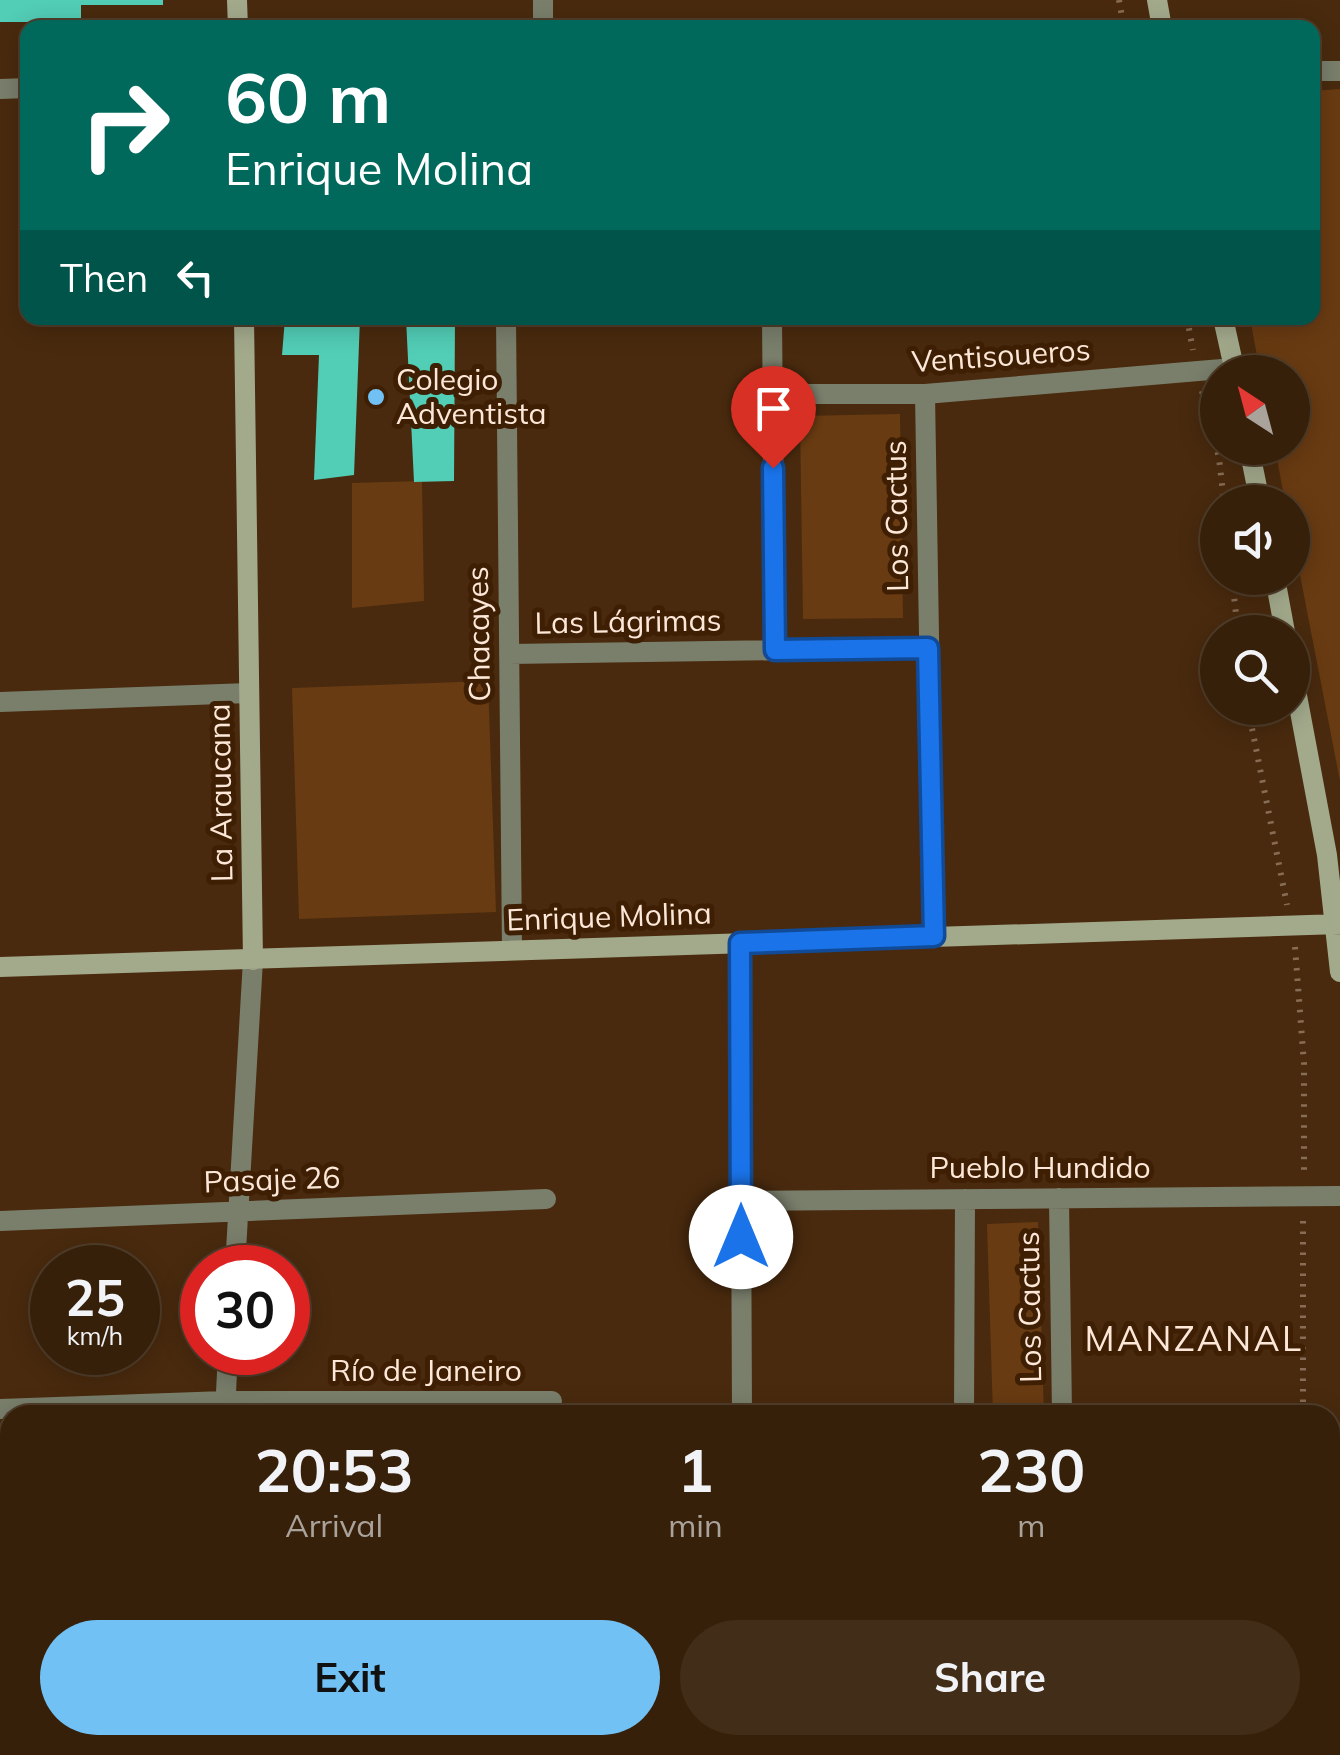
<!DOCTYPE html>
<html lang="en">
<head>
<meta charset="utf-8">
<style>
	body { margin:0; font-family:Mulish,sans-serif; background:#422d18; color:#f1f3f6; height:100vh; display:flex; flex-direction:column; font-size:38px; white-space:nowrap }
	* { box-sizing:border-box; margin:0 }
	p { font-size:32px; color:#aaa39c }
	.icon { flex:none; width:55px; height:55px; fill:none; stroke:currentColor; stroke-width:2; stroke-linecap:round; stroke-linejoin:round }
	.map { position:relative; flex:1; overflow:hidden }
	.details { position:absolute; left:0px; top:1405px; width:1340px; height:350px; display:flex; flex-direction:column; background:#37200a; border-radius:30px 30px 0 0; box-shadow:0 5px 25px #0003,0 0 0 2px #513e2b }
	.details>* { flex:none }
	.hud { position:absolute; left:20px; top:20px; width:1300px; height:305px; border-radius:20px; box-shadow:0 5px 25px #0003,0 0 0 2px #513e2b; background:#00695c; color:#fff; overflow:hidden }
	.needle { width:65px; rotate:324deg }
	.fabs { position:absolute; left:1200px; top:355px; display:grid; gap:20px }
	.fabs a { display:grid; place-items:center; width:110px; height:110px; border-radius:50%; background:#37200a; box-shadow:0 5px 25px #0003,0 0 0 2px #513e2b; font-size:50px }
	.speed { position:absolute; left:30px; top:1245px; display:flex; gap:20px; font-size:50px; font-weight:700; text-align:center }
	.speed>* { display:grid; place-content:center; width:130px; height:130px; border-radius:50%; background:#37200a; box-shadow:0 5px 25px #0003,0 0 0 2px #513e2b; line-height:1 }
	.speed small { font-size:25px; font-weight:400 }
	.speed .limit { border:15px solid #d22; background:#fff; color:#111 }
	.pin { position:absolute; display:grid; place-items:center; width:85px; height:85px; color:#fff; margin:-102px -42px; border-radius:50% 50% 50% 0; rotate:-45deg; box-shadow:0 0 10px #0007 }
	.pin .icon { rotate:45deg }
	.me { position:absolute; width:110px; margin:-55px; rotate:0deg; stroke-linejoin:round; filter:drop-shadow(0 0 8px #0008) }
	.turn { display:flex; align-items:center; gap:35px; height:210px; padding:0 40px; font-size:45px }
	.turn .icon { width:130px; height:130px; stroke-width:2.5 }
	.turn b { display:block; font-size:70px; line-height:85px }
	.then { display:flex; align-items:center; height:95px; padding:0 40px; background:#0003; gap:20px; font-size:38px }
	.eta { display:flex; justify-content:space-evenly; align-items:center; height:170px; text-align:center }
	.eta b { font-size:60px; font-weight:700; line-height:70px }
	.cta { display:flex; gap:20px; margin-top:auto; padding:20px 40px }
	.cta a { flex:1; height:115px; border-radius:60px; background:#71c1f5; color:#111; font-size:40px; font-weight:700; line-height:115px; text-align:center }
	.cta a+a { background:#422d18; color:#f1f3f6 }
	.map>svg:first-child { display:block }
	.green { fill:#693b12 }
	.building { fill:#52cdb6 }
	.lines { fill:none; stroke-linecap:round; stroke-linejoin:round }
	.path { stroke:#886d56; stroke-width:6; stroke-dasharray:2.5 8; stroke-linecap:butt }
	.street { stroke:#7a7f6c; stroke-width:20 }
	.secondary { stroke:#a3aa8c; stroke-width:20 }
	.route-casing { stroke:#114b97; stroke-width:25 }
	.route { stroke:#1a73e8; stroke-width:18 }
	.poi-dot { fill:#71c1f5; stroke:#3e1f03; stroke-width:4 }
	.labels { text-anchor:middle; stroke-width:10; stroke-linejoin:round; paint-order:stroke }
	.street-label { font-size:30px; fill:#fce7d8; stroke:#3e1f03 }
	.poi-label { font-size:30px; fill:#fce7d8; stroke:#3e1f03; text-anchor:start }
	.quarter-label { font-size:35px; letter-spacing:2.5px; fill:#fce7d8; stroke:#3e1f03 }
</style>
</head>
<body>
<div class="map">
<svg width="1340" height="1755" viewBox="0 0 1340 1755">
	<rect width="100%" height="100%" fill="#492a0e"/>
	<!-- green -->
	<path class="green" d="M1340 89V781L1293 539 1292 502H1285L1275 448H1292V372H1260L1250 318H1312L1313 91Z
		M900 414 903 618 803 619 800 416Z
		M422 481 424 601 352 608V483Z
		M488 681 496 912 299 919 292 688Z
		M1038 1222 1044 1415H993L987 1224Z"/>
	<!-- building -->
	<path class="building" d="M0 0H163V5H81V22H0Z
		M285 318H360L354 475 314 480 319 355H282Z
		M406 318H455L454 481 414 482Z"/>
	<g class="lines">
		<!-- path -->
		<path class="path" d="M1119 0 1124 28
			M1187 318 1193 350
			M1202 391 1219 458 1224 502
			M1232 578 1238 632
			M1248 708 1287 905
			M1295 947 1304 1064V1174
			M1303 1221V1415"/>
		<!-- street -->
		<path class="street" d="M543 28V0
			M1312 71H1340
			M0 89 28 88
			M506 318 512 950
			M772 318 775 650
			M773 394H925L1234 368
			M925 394 934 937
			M509 654 928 648
			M0 702 249 693
			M740 943 742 1415
			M1059 1198 1062 1415
			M741 1201 1340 1196
			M0 1221 546 1199
			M235 1268 253 960
			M0 1409 225 1401H552
			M225 1413 228 1352
			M964 1415 965 1199
			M0 1587H10
			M1330 1742 1340 1743
			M233 1745V1755
			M763 1755 1239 1745"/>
		<!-- secondary -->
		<path class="secondary" d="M237 0 238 28
			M1157 0 1162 28
			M244 318 253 960
			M1223 318 1235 372
			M1249 448 1260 502
			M1275 578 1285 632
			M1292 669 1327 855 1340 972
			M0 967 1340 924"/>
	</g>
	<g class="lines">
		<defs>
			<path id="route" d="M741 1237 740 943 934 936 928 648 775 650 773 468"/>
		</defs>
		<!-- route casing -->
		<use href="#route" class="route-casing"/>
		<!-- route -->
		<use href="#route" class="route"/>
	</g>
	<!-- markers -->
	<circle class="poi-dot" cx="376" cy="397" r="10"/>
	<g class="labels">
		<!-- street labels -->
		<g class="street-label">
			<text transform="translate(1001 356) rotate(-4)" y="10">Ventisoueros</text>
			<text transform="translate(897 516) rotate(-91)" y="10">Los Cactus</text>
			<text transform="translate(628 622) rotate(-1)" y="10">Las Lágrimas</text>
			<text transform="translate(479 634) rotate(-91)" y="10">Chacayes</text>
			<text transform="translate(221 793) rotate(-91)" y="10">La Araucana</text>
			<text transform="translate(609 917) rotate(-2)" y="10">Enrique Molina</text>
			<text x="1040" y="1178">Pueblo Hundido</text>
			<text transform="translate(272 1180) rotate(-2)" y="10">Pasaje 26</text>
			<text transform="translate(1030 1307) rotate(-91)" y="10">Los Cactus</text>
			<text x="426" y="1381">Río de Janeiro</text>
		</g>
		<!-- poi labels -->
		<g class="poi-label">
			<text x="396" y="390">Colegio<tspan x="396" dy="34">Adventista</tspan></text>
		</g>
		<!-- quarter labels -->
		<g class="quarter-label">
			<text x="1194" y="1351">MANZANAL</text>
		</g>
	</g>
</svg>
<div class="fabs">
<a><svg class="needle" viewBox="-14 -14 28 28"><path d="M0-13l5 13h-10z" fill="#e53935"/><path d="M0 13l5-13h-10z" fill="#aaa39c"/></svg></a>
<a><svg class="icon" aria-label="sound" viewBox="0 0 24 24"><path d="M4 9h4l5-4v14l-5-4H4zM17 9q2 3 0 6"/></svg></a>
<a><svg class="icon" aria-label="search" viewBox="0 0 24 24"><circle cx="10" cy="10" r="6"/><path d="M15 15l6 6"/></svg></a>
</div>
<div class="speed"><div>25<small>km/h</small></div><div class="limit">30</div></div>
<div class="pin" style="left:773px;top:468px;background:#d93025"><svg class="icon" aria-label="arrive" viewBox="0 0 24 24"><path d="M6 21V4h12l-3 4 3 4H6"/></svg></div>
<svg class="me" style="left:741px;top:1237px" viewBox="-20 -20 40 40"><circle r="19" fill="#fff"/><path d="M0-13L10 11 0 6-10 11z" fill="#1a73e8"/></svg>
<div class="hud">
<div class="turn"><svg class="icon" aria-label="right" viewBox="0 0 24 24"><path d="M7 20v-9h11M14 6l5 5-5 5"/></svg><div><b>60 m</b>Enrique Molina</div></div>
<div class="then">Then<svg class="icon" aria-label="left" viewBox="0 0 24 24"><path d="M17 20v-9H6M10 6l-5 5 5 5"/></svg></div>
</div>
<section class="details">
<div class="eta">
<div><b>20:53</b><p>Arrival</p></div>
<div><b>1</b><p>min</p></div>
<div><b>230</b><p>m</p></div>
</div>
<div class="cta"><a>Exit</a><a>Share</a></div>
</section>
</div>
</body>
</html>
